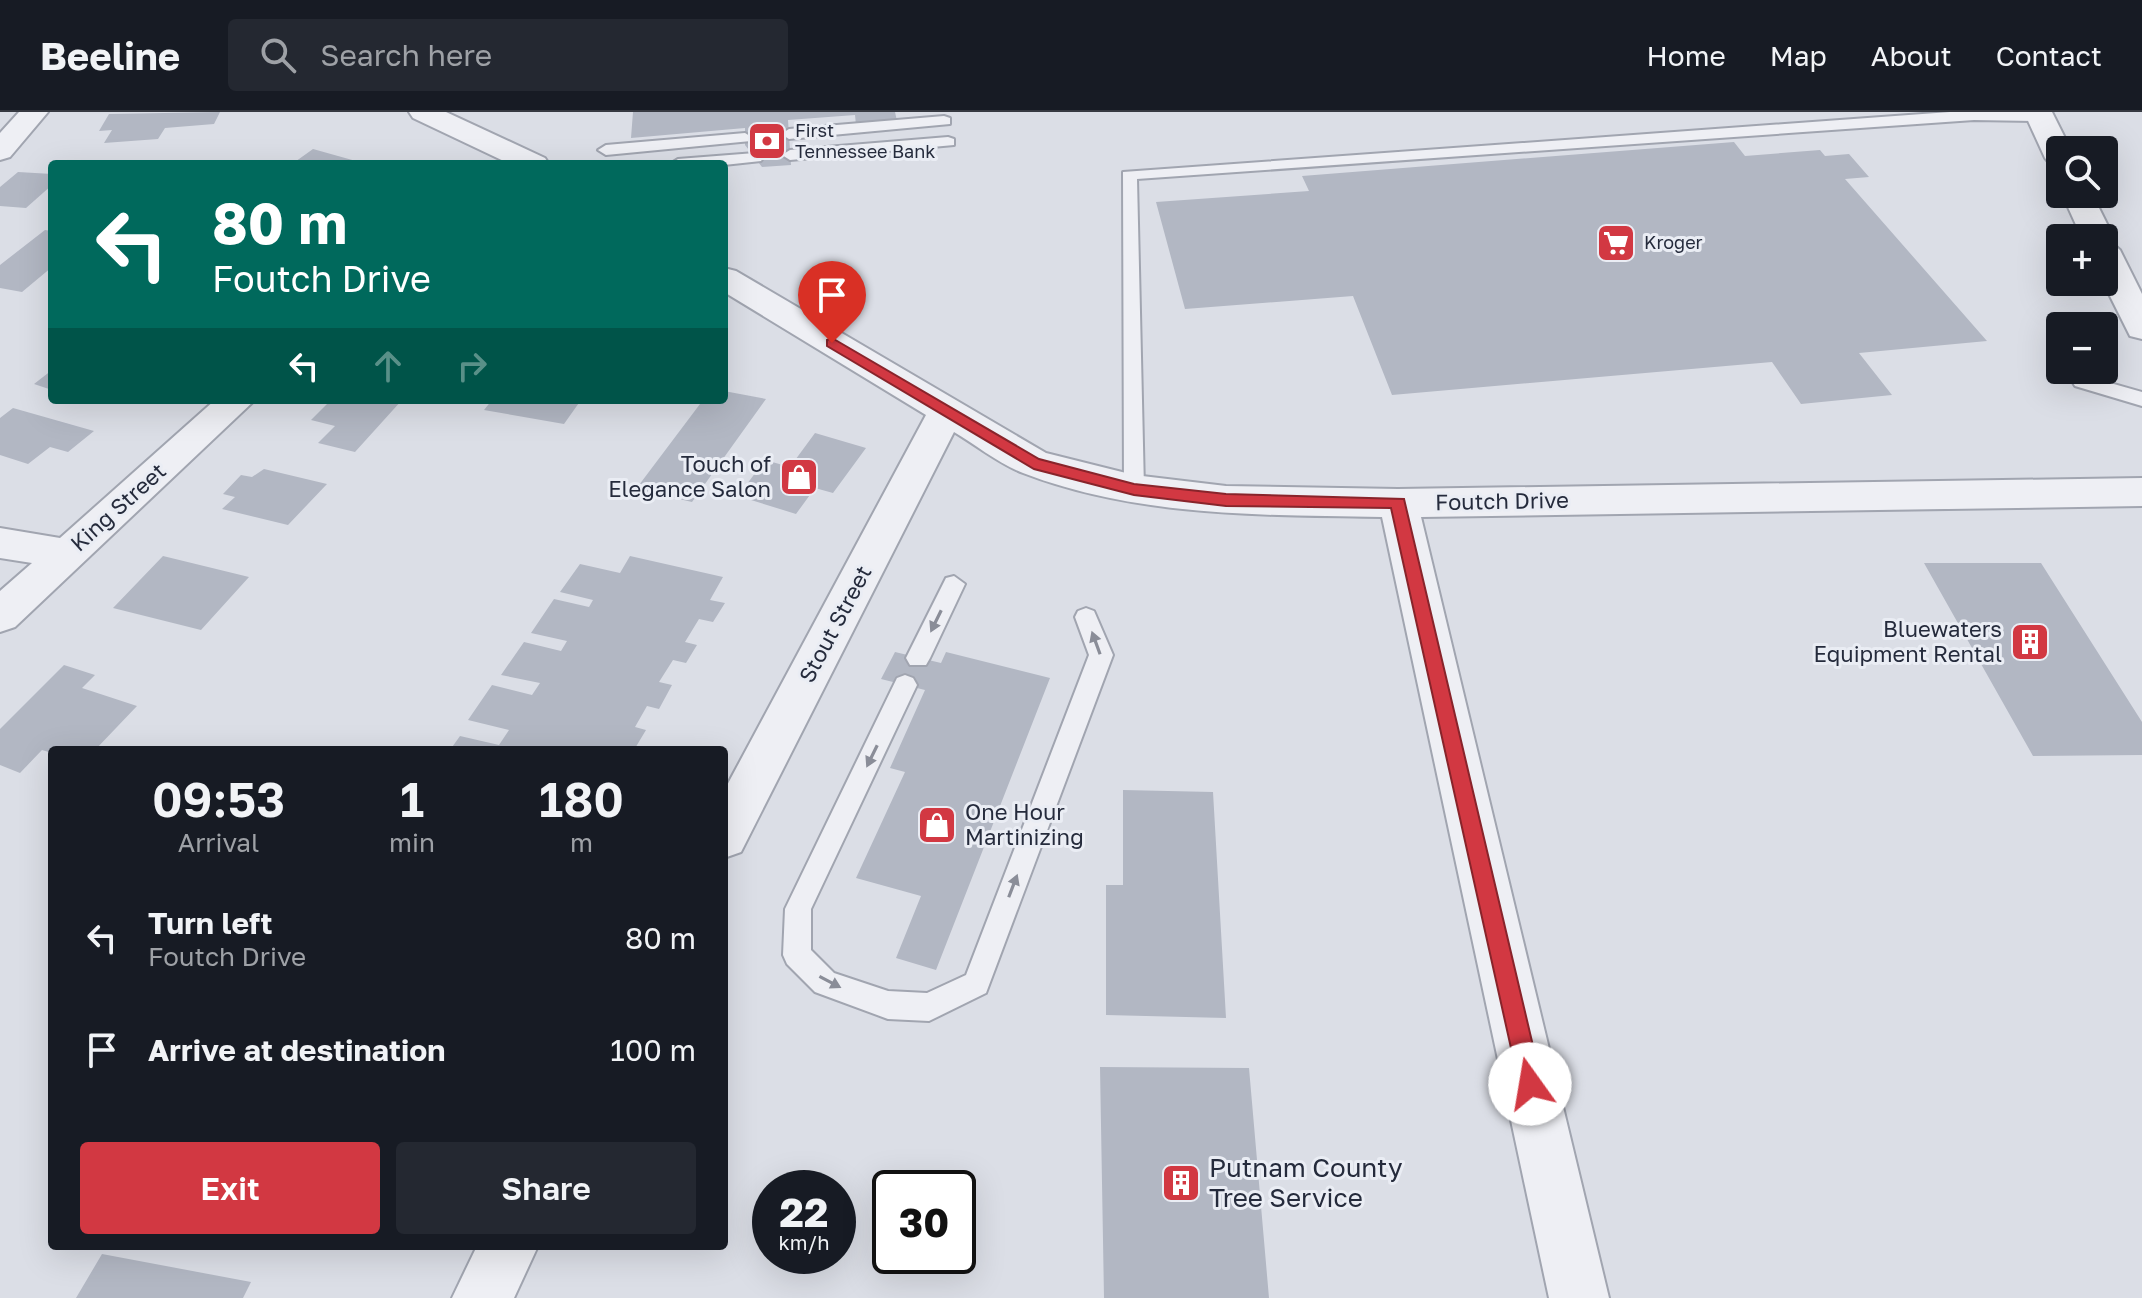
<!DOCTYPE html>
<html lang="en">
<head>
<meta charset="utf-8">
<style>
	body { margin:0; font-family:"Golos Text",sans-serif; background:#242831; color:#f1f3f6; height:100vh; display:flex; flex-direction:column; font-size:30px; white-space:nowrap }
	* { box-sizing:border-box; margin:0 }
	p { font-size:26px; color:#9ea1a6 }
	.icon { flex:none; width:44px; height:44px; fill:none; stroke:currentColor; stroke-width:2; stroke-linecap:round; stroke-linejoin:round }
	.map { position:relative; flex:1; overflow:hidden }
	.sheet { position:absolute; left:48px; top:634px; width:680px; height:504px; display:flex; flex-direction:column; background:#171b24; border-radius:8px; box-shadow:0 8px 32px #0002 }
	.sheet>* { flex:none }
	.banner { position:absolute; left:48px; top:48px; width:680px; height:244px; border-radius:8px; box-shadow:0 8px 32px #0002; background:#00695c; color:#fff; overflow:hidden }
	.controls { position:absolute; left:2046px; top:24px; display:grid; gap:16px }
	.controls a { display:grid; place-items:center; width:72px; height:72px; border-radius:8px; background:#171b24; box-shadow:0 8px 32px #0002; font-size:40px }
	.speed { position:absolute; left:752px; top:1058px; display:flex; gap:16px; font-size:40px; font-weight:700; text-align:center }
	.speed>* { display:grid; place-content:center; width:104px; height:104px; border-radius:50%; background:#171b24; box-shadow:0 8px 32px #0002; line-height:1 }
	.speed small { font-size:20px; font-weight:400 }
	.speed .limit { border:4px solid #111; border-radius:12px; background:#fff; color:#111 }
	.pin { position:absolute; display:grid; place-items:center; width:68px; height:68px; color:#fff; margin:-82px -34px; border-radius:50% 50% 50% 0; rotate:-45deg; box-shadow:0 0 8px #0007 }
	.pin .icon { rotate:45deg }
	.me { position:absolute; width:88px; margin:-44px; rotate:347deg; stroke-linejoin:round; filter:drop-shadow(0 0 6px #0008) }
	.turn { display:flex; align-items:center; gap:28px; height:168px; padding:0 32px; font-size:36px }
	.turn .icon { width:104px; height:104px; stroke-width:2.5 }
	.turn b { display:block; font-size:56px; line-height:68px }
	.lanes { display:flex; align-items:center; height:76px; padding:0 32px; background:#0003; justify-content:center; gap:40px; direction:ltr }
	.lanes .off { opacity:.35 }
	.eta { display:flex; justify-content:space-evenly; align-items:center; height:136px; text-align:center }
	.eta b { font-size:48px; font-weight:600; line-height:56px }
	.cta { display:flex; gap:16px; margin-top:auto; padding:16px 32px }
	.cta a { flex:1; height:92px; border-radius:8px; background:#d23842; color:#fff; font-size:32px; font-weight:600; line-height:92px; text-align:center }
	.cta a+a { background:#242831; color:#f1f3f6 }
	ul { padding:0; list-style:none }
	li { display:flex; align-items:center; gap:24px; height:112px; padding:0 32px }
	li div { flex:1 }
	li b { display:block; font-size:30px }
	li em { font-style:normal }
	header { display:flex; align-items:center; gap:48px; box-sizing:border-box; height:112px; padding:0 40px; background:#171b24; border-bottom:2px solid #363941 }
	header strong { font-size:38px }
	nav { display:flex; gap:44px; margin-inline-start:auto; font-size:28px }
	.search { width:560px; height:72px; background:#242831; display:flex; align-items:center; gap:20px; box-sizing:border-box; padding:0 28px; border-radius:8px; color:#9ea1a6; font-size:30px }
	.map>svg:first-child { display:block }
	.building { fill:#b2b7c3 }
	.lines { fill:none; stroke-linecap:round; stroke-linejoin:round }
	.service-casing { stroke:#a1a5b0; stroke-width:4 }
	.minor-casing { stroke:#a1a5b0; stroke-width:4 }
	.tertiary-casing { stroke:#a1a5b0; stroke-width:4 }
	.service { fill:#eeeff4; fill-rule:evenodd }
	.minor { fill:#eeeff4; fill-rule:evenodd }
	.tertiary { fill:#eeeff4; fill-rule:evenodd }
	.oneway { fill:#8a8d98 }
	.route { fill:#d23842; stroke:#88242b; stroke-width:2 }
	.labels { text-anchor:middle; stroke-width:6; stroke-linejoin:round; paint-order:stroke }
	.far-poi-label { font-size:18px; fill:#252b3c; stroke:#eaedf4; text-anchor:start }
	.poi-label { font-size:22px; fill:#252b3c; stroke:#eaedf4; text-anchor:end }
	.street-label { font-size:22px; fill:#252b3c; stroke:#eaedf4 }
	.near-poi-label { font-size:26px; fill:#252b3c; stroke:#eaedf4; text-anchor:start }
</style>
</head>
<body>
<header>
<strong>Beeline</strong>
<div class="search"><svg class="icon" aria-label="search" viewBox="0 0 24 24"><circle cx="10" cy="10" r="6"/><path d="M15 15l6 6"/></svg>Search here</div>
<nav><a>Home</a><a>Map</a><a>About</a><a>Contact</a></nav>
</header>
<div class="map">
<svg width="2142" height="1186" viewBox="0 0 2142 1186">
	<rect width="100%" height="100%" fill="#dbdee6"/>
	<!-- building -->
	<path class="building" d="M220 0 214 12 165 16 158 27 104 31 112 18 99 19 109 2Z
		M633 0H895L897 9 856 13 855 3 788 8 791 53 762 55 745 33V16L631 26Z
		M1734 30 1745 44 1820 38 1825 44 1849 42 1869 65 1845 67 1987 229 1859 241 1892 283 1801 292 1772 250 1392 283 1353 184 1185 197 1156 90 1309 79 1302 64Z
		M313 37 363 51V52H292Z
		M18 60 52 62V73L26 96 0 94V75Z
		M45 118 52 119V155L22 180 0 176V153Z
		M52 258V278L34 272Z
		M724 279 766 287 692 390 636 377 703 288H724Z
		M331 288H402L355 340 318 331 335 314 311 308Z
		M492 288H581L564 312 484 298Z
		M13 296 94 319 68 340 50 335 28 352 0 343V306Z
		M815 321 866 336 833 381 815 376 796 402 738 384 765 348 790 355Z
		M264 357 327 372 288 413 222 397 235 385 223 382 241 363 252 365Z
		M163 444 249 465 201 518 113 496Z
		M630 444 723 465 710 488 725 491 713 510 699 507 685 530 697 533 686 551 673 548 659 570 672 573 659 597 647 594 635 615 646 618 634 638H450L460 624 499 633 509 618 468 608 492 573 532 583 540 571 501 563 524 530 561 539 567 529 531 521 554 487 589 495 593 488 560 480 580 452 620 461Z
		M1924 451H2041L2142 610V643L2033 644Z
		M895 540 941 551 946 540 1050 566 936 858 896 846 921 784 856 766 905 660 890 656 925 578 881 567Z
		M64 553 95 563 82 576 137 594 95 638H52V641L42 638 20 661 0 653V617Z
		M1123 678 1213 680 1226 906 1106 903V773H1123Z
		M1100 955 1249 956 1269 1186H1104Z
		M102 1142 251 1170 243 1186H76Z"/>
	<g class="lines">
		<defs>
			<path id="service" d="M1950 0H2043L2048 4 2040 9 1974 8 1137 67 1144 377 1134 384 1124 377 1123 60Z
				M944 4 950 6V12L789 27 781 22 789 17Z
				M745 21 753 26 751 29 606 43 598 38 606 33Z
				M948 25 954 27V33L790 48 782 43 790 38Z
				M755 41 763 46 761 49 724 53 670 52 678 47Z
				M2082 263 2142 280V294L2075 274 2072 269Z
				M954 464 965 472 930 546 926 553H910L906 546 946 466Z
				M1086 496 1094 499 1113 543 986 881 929 909 888 907 815 880 787 852 783 843 785 797 897 566 905 563 913 566 917 573 811 797V838L834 861 888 879 927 881 966 863 1089 543 1075 505 1078 499Z"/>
			<path id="minor" d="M409 0H446L545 46 549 52H510L413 6Z
				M724 156 736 159 1046 341 1134 363 1226 374 1398 377 2142 366V394L1421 405 1609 1186H1549L1382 405C1262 403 1137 405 1023 361 999 352 976 333 954 320L741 740 724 746V679L926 303 724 180Z
				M215 288H255L15 515 0 520V479L32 451 0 446V416L60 426Z
				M477 1134H538L514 1186H452Z"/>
			<path id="tertiary" d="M19 0H48L10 45 0 48V21Z
				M2024 0H2052L2071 38H2060V55L2050 52 2045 46Z
				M2062 82H2092L2114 126 2111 130 2120 138 2142 182V227L2130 224 2103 170 2104 126H2082Z"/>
		</defs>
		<!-- service casing -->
		<use href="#service" class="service-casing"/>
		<!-- minor casing -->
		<use href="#minor" class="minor-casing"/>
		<!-- tertiary casing -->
		<use href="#tertiary" class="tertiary-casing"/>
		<!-- service -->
		<use href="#service" class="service"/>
		<!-- minor -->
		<use href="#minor" class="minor"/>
		<!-- tertiary -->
		<use href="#tertiary" class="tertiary"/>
	</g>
	<!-- one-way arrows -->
	<defs><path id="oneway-solid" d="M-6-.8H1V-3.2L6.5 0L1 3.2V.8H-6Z" transform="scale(2)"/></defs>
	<g class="oneway">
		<use href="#oneway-solid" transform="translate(936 509) rotate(116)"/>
		<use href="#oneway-solid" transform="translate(1096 531) rotate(-110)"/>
		<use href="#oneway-solid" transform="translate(872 644) rotate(116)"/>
		<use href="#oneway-solid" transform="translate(1013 774) rotate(-69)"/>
		<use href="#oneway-solid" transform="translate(830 870) rotate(28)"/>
	</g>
	<!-- route -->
	<path class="route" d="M832 226 1039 347 1134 372 1226 382 1404 387 1542 972 1538 980 1530 983 1523 980 1519 972 1391 396 1226 394 1134 383 1034 357 827 234V228Z"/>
	<!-- icons -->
	<defs>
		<symbol id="bank-square" viewBox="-11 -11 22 22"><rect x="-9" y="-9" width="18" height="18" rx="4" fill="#d23842" stroke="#eaedf4"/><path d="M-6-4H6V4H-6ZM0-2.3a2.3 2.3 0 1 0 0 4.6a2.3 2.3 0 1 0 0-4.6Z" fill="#fff"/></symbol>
		<symbol id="supermarket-square" viewBox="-11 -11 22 22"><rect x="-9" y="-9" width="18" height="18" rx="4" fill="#d23842" stroke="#eaedf4"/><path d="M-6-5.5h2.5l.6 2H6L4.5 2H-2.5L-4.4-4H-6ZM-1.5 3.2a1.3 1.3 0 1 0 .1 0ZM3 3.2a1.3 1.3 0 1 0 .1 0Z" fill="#fff"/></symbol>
		<symbol id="shop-square" viewBox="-11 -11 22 22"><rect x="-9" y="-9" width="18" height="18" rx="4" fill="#d23842" stroke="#eaedf4"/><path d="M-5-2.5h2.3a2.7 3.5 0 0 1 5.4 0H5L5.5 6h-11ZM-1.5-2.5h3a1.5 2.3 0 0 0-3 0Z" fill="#fff"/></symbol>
		<symbol id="building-square" viewBox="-11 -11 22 22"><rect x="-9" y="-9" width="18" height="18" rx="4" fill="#d23842" stroke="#eaedf4"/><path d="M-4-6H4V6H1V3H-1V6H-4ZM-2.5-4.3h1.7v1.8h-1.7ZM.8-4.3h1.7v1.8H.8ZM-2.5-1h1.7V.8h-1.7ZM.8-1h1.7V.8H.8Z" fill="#fff"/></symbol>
	</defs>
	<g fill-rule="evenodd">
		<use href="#bank-square" x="745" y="7" width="44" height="44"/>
		<use href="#supermarket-square" x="1594" y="109" width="44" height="44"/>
		<use href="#shop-square" x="777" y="343" width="44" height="44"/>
		<use href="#building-square" x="2008" y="508" width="44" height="44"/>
		<use href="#shop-square" x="915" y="691" width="44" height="44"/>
		<use href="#building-square" x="1159" y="1049" width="44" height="44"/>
	</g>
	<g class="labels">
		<!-- far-poi labels -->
		<g class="far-poi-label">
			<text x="795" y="25">First<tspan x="795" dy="21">Tennessee Bank</tspan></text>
			<text x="1644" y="137">Kroger</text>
		</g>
		<!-- poi labels -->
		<g class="poi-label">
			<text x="771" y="360">Touch of<tspan x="771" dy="25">Elegance Salon</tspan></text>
			<text x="2002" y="525">Bluewaters<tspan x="2002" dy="25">Equipment Rental</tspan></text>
			<text x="965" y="708" text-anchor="start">One Hour<tspan x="965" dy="25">Martinizing</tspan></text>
		</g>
		<!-- street labels -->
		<g class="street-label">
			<text transform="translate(1502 389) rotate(-1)" y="8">Foutch Drive</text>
			<text transform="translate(118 395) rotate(-42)" y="8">King Street</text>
			<text transform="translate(835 512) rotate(-62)" y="8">Stout Street</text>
		</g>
		<!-- near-poi labels -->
		<g class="near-poi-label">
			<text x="1209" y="1065">Putnam County<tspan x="1209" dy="30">Tree Service</tspan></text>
		</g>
	</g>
</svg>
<div class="controls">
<a><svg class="icon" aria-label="search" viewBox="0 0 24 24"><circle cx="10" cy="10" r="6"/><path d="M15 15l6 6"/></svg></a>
<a>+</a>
<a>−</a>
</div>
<div class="speed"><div>22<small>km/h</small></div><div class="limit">30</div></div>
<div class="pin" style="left:832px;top:231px;background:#d93025"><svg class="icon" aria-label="arrive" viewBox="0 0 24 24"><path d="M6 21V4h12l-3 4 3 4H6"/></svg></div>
<svg class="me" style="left:1530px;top:972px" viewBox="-20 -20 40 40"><circle r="19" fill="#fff"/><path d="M0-13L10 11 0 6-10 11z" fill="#d23842"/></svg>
<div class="banner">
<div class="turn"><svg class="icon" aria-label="left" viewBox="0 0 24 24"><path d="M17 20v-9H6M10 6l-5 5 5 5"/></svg><div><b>80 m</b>Foutch Drive</div></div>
<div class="lanes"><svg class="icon" aria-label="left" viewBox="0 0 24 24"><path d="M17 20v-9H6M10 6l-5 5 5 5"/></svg><svg class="icon off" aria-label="ahead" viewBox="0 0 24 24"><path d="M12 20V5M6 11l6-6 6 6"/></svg><svg class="icon off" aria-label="right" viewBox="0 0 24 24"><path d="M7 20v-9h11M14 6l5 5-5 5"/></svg></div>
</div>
<section class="sheet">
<div class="eta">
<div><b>09:53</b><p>Arrival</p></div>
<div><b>1</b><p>min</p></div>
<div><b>180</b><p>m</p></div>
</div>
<ul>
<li><svg class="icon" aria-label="left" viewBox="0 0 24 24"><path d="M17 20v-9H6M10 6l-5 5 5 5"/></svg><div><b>Turn left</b><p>Foutch Drive</p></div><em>80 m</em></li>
<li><svg class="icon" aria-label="arrive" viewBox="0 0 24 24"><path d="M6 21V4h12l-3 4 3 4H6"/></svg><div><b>Arrive at destination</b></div><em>100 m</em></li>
</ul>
<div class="cta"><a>Exit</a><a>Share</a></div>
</section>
</div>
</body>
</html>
